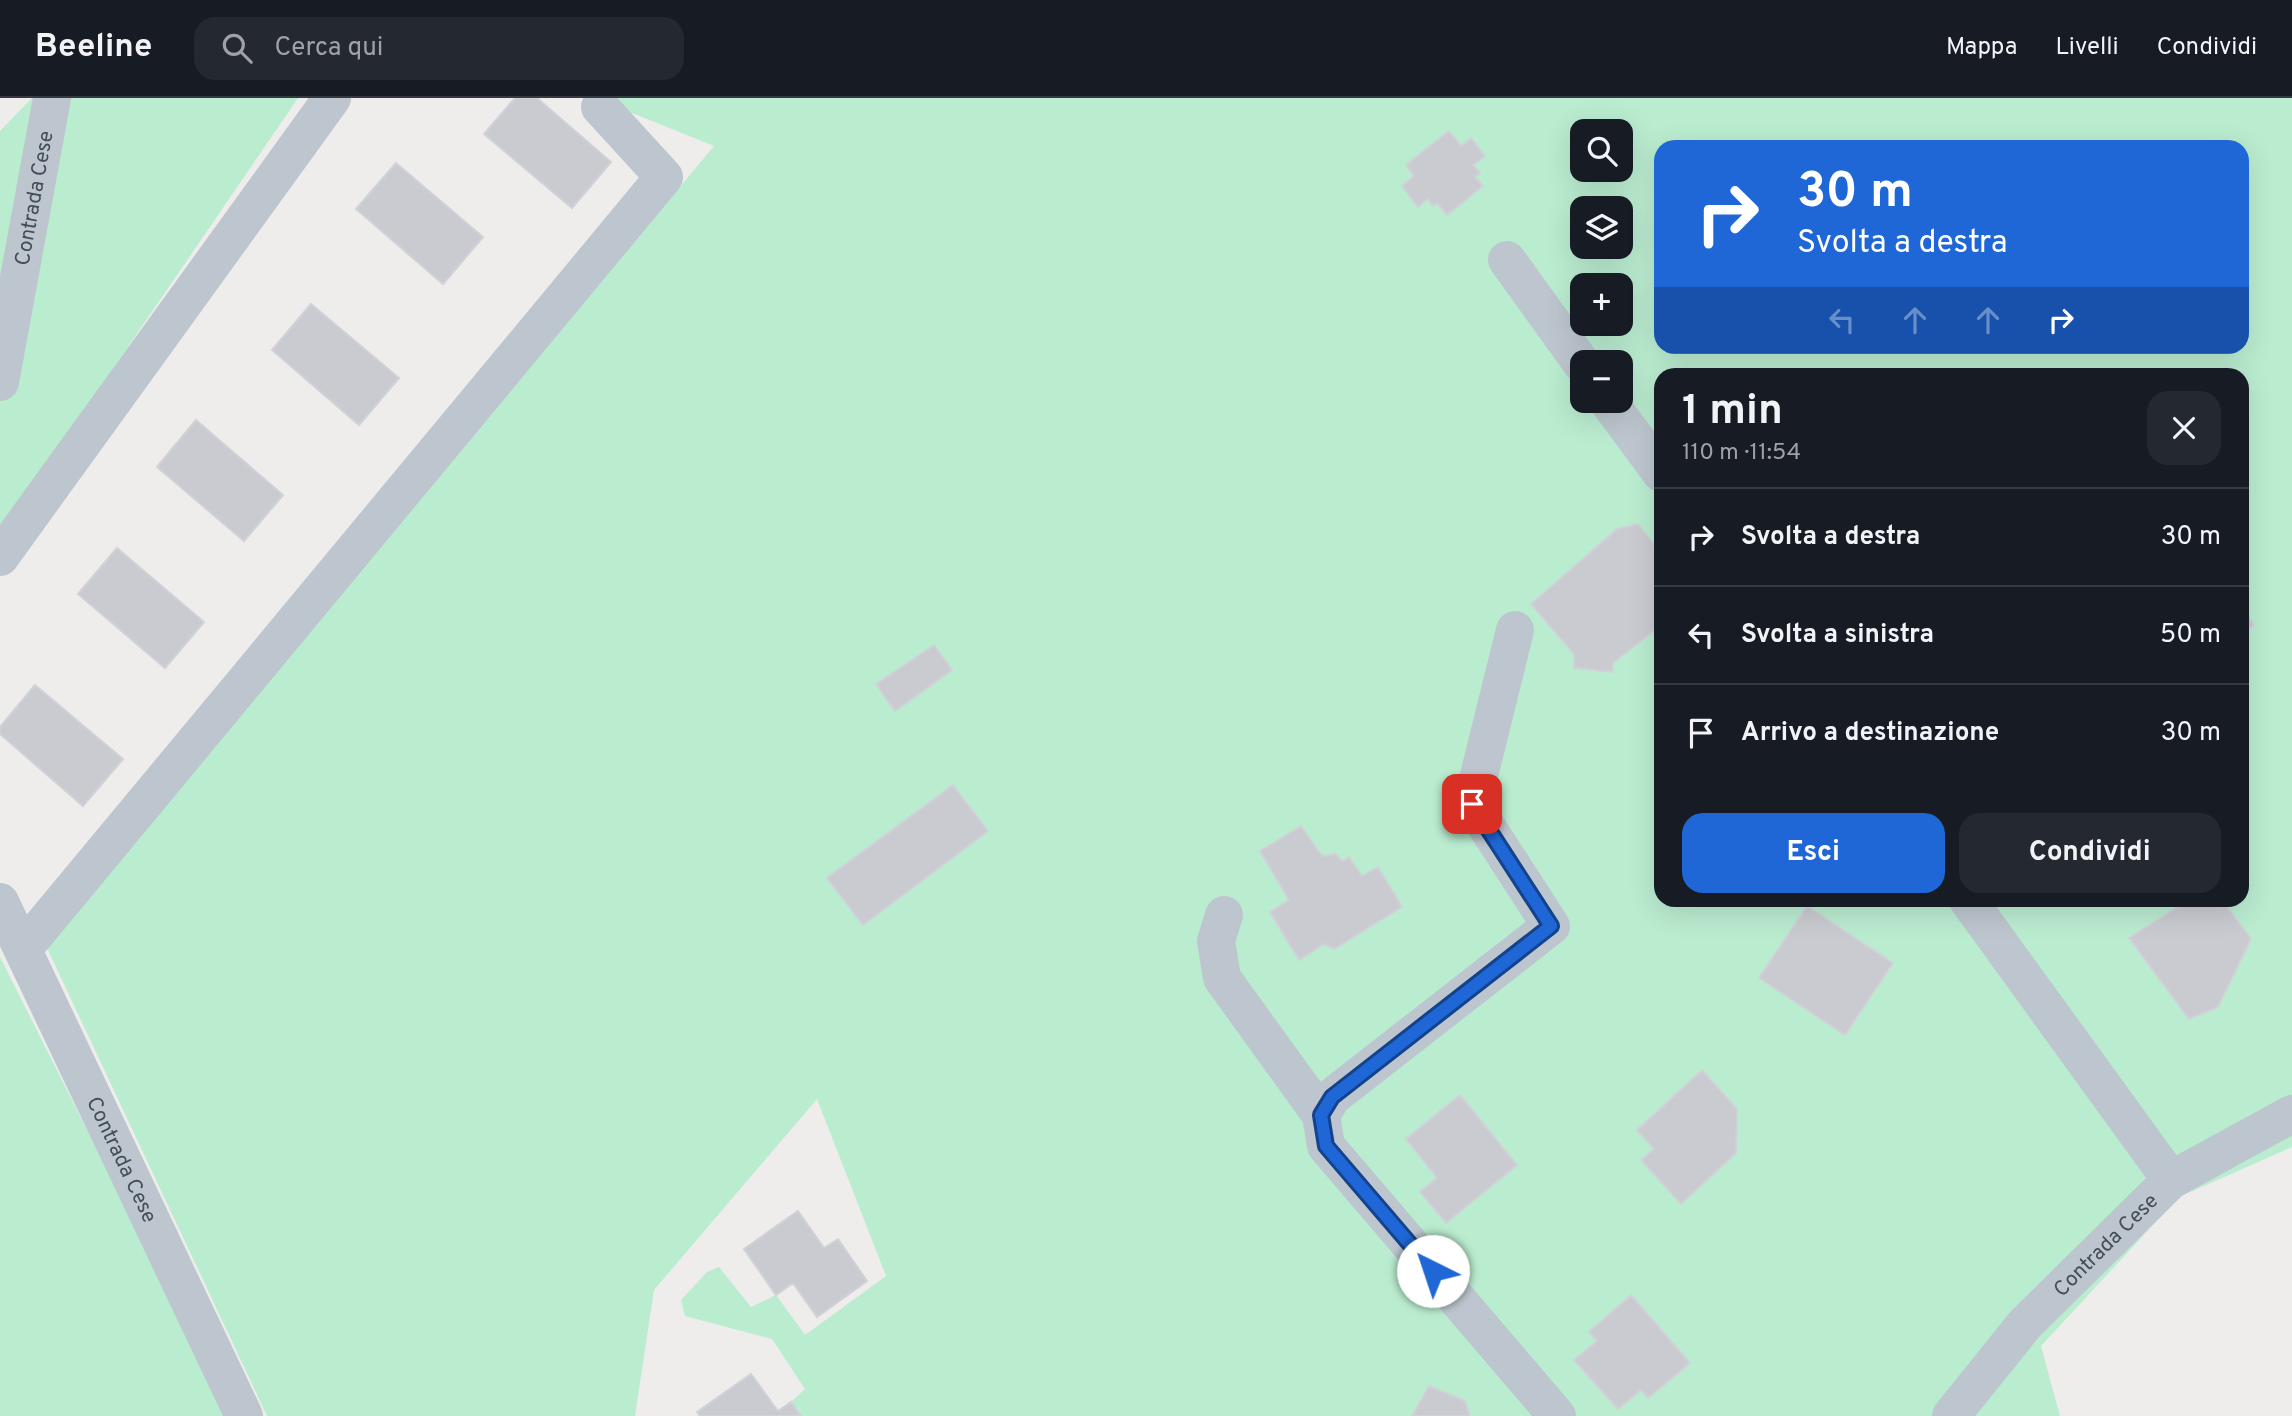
<!DOCTYPE html>
<html lang="it">
<head>
<meta charset="utf-8">
<style>
	body { margin:0; font-family:Overpass,sans-serif; background:#242831; color:#f1f3f6; height:100vh; display:flex; flex-direction:column; font-size:26px; white-space:nowrap }
	* { box-sizing:border-box; margin:0 }
	p { font-size:23px; color:#9ea1a6 }
	.icon { flex:none; width:38px; height:38px; fill:none; stroke:currentColor; stroke-width:2; stroke-linecap:round; stroke-linejoin:round }
	.map { position:relative; flex:1; overflow:hidden }
	.panel { position:absolute; left:1654px; top:270px; width:595px; height:539px; display:flex; flex-direction:column; background:#171b24; border-radius:21px; box-shadow:0 7px 28px #0002 }
	.panel>* { flex:none }
	.hud { position:absolute; left:1654px; top:42px; width:595px; height:214px; border-radius:21px; box-shadow:0 7px 28px #0002; background:#1f66d6; color:#fff; overflow:hidden }
	.tools { position:absolute; left:1570px; top:21px; display:grid; gap:14px }
	.tools a { display:grid; place-items:center; width:63px; height:63px; border-radius:14px; background:#171b24; box-shadow:0 7px 28px #0002; font-size:35px }
	.pin { position:absolute; display:grid; place-items:center; width:60px; height:60px; color:#fff; margin:-30px; border-radius:14px; box-shadow:0 4px 10px #0006 }
	.me { position:absolute; width:77px; margin:-38px; rotate:319deg; stroke-linejoin:round; filter:drop-shadow(0 0 5px #0008) }
	.turn { display:flex; align-items:center; gap:24px; height:147px; padding:0 28px; font-size:32px }
	.turn .icon { width:91px; height:91px; stroke-width:2.5 }
	.turn b { display:block; font-size:49px; line-height:60px }
	.lanes { display:flex; align-items:center; height:66px; padding:0 28px; background:#0003; justify-content:center; gap:35px; direction:ltr }
	.lanes .off { opacity:.35 }
	.round { display:grid; place-items:center; flex:none; width:74px; height:74px; border-radius:21px; background:#242831 }
	.overview { display:flex; align-items:center; justify-content:space-between; height:119px; padding:0 28px }
	h1 { font-size:42px; font-weight:700; line-height:52px }
	.button { display:flex; gap:14px; margin-top:auto; padding:14px 28px }
	.button a { flex:1; height:80px; border-radius:21px; background:#1f66d6; color:#fff; font-size:28px; font-weight:700; line-height:80px; text-align:center }
	.button a+a { background:#242831; color:#f1f3f6 }
	ul { padding:0; list-style:none }
	li { display:flex; align-items:center; gap:21px; height:98px; padding:0 28px; border-top:2px solid #363941 }
	li div { flex:1 }
	li b { display:block; font-size:26px }
	li em { font-style:normal }
	header { display:flex; align-items:center; gap:42px; box-sizing:border-box; height:98px; padding:0 35px; background:#171b24; border-bottom:2px solid #363941 }
	header strong { font-size:33px }
	nav { display:flex; gap:38px; margin-inline-start:auto; font-size:24px }
	.search { width:490px; height:63px; background:#242831; display:flex; align-items:center; gap:18px; box-sizing:border-box; padding:0 24px; border-radius:21px; color:#9ea1a6; font-size:26px }
	.map>svg:first-child { display:block }
	.green { fill:#baecd0; fill-rule:evenodd }
	.building { fill:#c9cbd1; stroke:#d0d2d8; stroke-width:2 }
	.lines { fill:none; stroke-linecap:round; stroke-linejoin:round }
	.minor { stroke:#bdc6ce; stroke-width:38 }
	.route-casing { stroke:#14428b; stroke-width:18 }
	.route { stroke:#1f66d6; stroke-width:12 }
	.labels { text-anchor:middle; stroke-width:5; stroke-linejoin:round; paint-order:stroke }
	.street-label { font-size:21px; fill:#454e58; stroke:#fff }
</style>
</head>
<body>
<header>
<strong>Beeline</strong>
<div class="search"><svg class="icon" aria-label="search" viewBox="0 0 24 24"><circle cx="10" cy="10" r="6"/><path d="M15 15l6 6"/></svg>Cerca qui</div>
<nav><a>Mappa</a><a>Livelli</a><a>Condividi</a></nav>
</header>
<div class="map">
<svg width="2292" height="1318" viewBox="0 0 2292 1318">
	<rect width="100%" height="100%" fill="#efecec"/>
	<!-- green -->
	<path class="green" d="M32 0H298L0 436V33Z
		M595 0H2292V1049L2179 1099 2041 1248 2060 1318H801L791 1304 805 1291 772 1241 685 1218 681 1202 707 1174 719 1169 751 1209 776 1197 805 1237 886 1178 817 1001 654 1192 635 1318H267L47 850 714 48ZM1582 33H1620V72H1582ZM1661 49H2242V248H1661ZM1582 110H1620V149H1582ZM1582 187H1620V226H1582ZM1582 264H1620V303H1582ZM1661 276H2242V802H1661Z
		M0 859 231 1318H0Z"/>
	<!-- building -->
	<path class="building" d="M515 0H537L611 64 572 110 484 36Z
		M1449 33 1461 48 1471 40 1485 58 1473 67 1480 75 1475 79 1483 88 1447 117 1437 105 1433 108 1428 101 1418 109 1402 88 1414 78 1406 67Z
		M396 65 483 139 443 186 356 111Z
		M311 206 399 280 359 327 272 252Z
		M196 322 283 397 244 443 157 369Z
		M1638 426 1661 455V527L1613 565 1612 574 1574 570V556L1531 506 1617 431Z
		M117 450 204 524 165 570 78 496Z
		M2242 510 2254 527 2242 535Z
		M934 547 952 572 895 613 876 586Z
		M35 587 123 661 83 708 0 636V629Z
		M953 687 988 733 863 827 827 780Z
		M1301 728 1322 758 1336 756 1342 763 1349 759 1362 778 1378 769 1402 809 1334 851 1324 846 1299 862 1270 814 1289 802 1260 753Z
		M2189 802H2222L2251 841 2218 909 2189 921 2129 840Z
		M1807 808 1893 865 1845 937 1759 880Z
		M1702 972 1737 1011 1736 1055 1681 1106 1641 1062 1654 1051 1637 1032Z
		M1460 997 1517 1067 1446 1125 1420 1094 1437 1080 1406 1041Z
		M798 1113 824 1150 838 1141 867 1183 817 1219 793 1185 776 1197 744 1151Z
		M1631 1197 1690 1265 1648 1300 1641 1292 1618 1311 1574 1262 1597 1243 1589 1234Z
		M751 1276 778 1313 791 1304 801 1318H700L697 1314Z
		M1429 1288 1465 1303 1470 1318H1412Z"/>
	<g class="lines">
		<!-- minor -->
		<g class="minor">
			<path d="M1507 162 1582 266"/>
			<path id="s1" d="M0 284 52 0"/>
			<path d="M1608 303 1661 375"/>
			<path d="M0 459 332 0"/>
			<path d="M1515 532 1472 706 1551 828 1332 999 1321 1017 1326 1048 1557 1318"/>
			<path d="M1968 802 2171 1082"/>
			<path id="s2" d="M0 804 244 1318"/>
			<path d="M1224 817 1216 843 1222 880 1321 1017"/>
			<path d="M23 851 664 79 600 9"/>
			<path id="s3" d="M1951 1318 2025 1226 2171 1082 2292 1016"/>
		</g>
	</g>
	<g class="lines">
		<defs>
			<path id="route" d="M1433 1173 1326 1048 1321 1017 1332 999 1551 828 1472 706"/>
		</defs>
		<!-- route casing -->
		<use href="#route" class="route-casing"/>
		<!-- route -->
		<use href="#route" class="route"/>
	</g>
	<g class="labels">
		<!-- street labels -->
		<g class="street-label">
			<text dy="7" stroke="none"><textPath href="#s1" startOffset="187">Contrada Cese</textPath></text>
			<text dy="7" stroke="none"><textPath href="#s2" startOffset="285">Contrada Cese</textPath></text>
			<text dy="7" stroke="none"><textPath href="#s3" startOffset="231">Contrada Cese</textPath></text>
		</g>
	</g>
</svg>
<div class="tools">
<a><svg class="icon" aria-label="search" viewBox="0 0 24 24"><circle cx="10" cy="10" r="6"/><path d="M15 15l6 6"/></svg></a>
<a><svg class="icon" aria-label="layers" viewBox="0 0 24 24"><path d="M12 4l9 5-9 5-9-5zM3 14l9 5 9-5"/></svg></a>
<a>+</a>
<a>−</a>
</div>
<div class="pin" style="left:1472px;top:706px;background:#d93025"><svg class="icon" aria-label="arrive" viewBox="0 0 24 24"><path d="M6 21V4h12l-3 4 3 4H6"/></svg></div>
<svg class="me" style="left:1433px;top:1173px" viewBox="-20 -20 40 40"><circle r="19" fill="#fff"/><path d="M0-13L10 11 0 6-10 11z" fill="#1f66d6"/></svg>
<div class="hud">
<div class="turn"><svg class="icon" aria-label="right" viewBox="0 0 24 24"><path d="M7 20v-9h11M14 6l5 5-5 5"/></svg><div><b>30 m</b>Svolta a destra</div></div>
<div class="lanes"><svg class="icon off" aria-label="left" viewBox="0 0 24 24"><path d="M17 20v-9H6M10 6l-5 5 5 5"/></svg><svg class="icon off" aria-label="ahead" viewBox="0 0 24 24"><path d="M12 20V5M6 11l6-6 6 6"/></svg><svg class="icon off" aria-label="ahead" viewBox="0 0 24 24"><path d="M12 20V5M6 11l6-6 6 6"/></svg><svg class="icon" aria-label="right" viewBox="0 0 24 24"><path d="M7 20v-9h11M14 6l5 5-5 5"/></svg></div>
</div>
<section class="panel">
<div class="overview"><div><h1>1 min</h1><p>110 m · 11:54</p></div><a class="round"><svg class="icon" aria-label="close" viewBox="0 0 24 24"><path d="M6 6l12 12M18 6L6 18"/></svg></a></div>
<ul>
<li><svg class="icon" aria-label="right" viewBox="0 0 24 24"><path d="M7 20v-9h11M14 6l5 5-5 5"/></svg><div><b>Svolta a destra</b></div><em>30 m</em></li>
<li><svg class="icon" aria-label="left" viewBox="0 0 24 24"><path d="M17 20v-9H6M10 6l-5 5 5 5"/></svg><div><b>Svolta a sinistra</b></div><em>50 m</em></li>
<li><svg class="icon" aria-label="arrive" viewBox="0 0 24 24"><path d="M6 21V4h12l-3 4 3 4H6"/></svg><div><b>Arrivo a destinazione</b></div><em>30 m</em></li>
</ul>
<div class="button"><a>Esci</a><a>Condividi</a></div>
</section>
</div>
</body>
</html>
